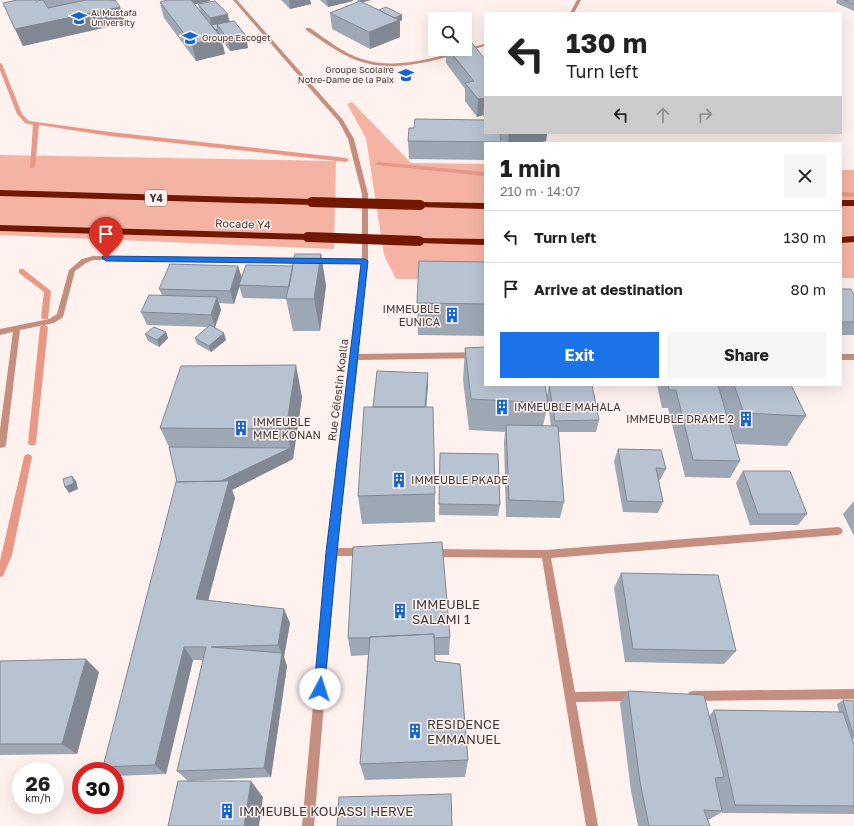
<!DOCTYPE html>
<html lang="en">
<head>
<meta charset="utf-8">
<style>
	body { margin:0; font-family:"Golos Text",sans-serif; background:#f6f6f6; color:#222; height:100vh; display:flex; flex-direction:column; font-size:15px; white-space:nowrap }
	* { box-sizing:border-box; margin:0 }
	p { font-size:13px; color:#767676 }
	.icon { flex:none; width:22px; height:22px; fill:none; stroke:currentColor; stroke-width:2; stroke-linecap:round; stroke-linejoin:round }
	.map { position:relative; flex:1; overflow:hidden }
	.side { position:absolute; left:484px; top:142px; width:358px; height:244px; display:flex; flex-direction:column; background:#fff; border-radius:0px; box-shadow:0 4px 16px #0002 }
	.side>* { flex:none }
	.hud { position:absolute; left:484px; top:12px; width:358px; height:122px; border-radius:0px; box-shadow:0 4px 16px #0002; background:#fff; color:#222; overflow:hidden }
	.controls { position:absolute; left:428px; top:12px; display:grid; gap:8px }
	.controls a { display:grid; place-items:center; width:44px; height:44px; border-radius:0px; background:#fff; box-shadow:0 4px 16px #0002; font-size:20px }
	.speed { position:absolute; left:12px; top:762px; display:flex; gap:8px; font-size:20px; font-weight:700; text-align:center }
	.speed>* { display:grid; place-content:center; width:52px; height:52px; border-radius:50%; background:#fff; box-shadow:0 4px 16px #0002; line-height:1 }
	.speed small { font-size:10px; font-weight:400 }
	.speed .limit { border:6px solid #d22; background:#fff; color:#111 }
	.pin { position:absolute; display:grid; place-items:center; width:34px; height:34px; color:#fff; margin:-41px -17px; border-radius:50% 50% 50% 0; rotate:-45deg; box-shadow:0 0 4px #0007 }
	.pin .icon { rotate:45deg }
	.me { position:absolute; width:44px; margin:-22px; rotate:5deg; stroke-linejoin:round; filter:drop-shadow(0 0 3px #0008) }
	.turn { display:flex; align-items:center; gap:14px; height:84px; padding:0 16px; font-size:18px }
	.turn .icon { width:52px; height:52px; stroke-width:2.5 }
	.turn b { display:block; font-size:28px; line-height:34px }
	.lanes { display:flex; align-items:center; height:38px; padding:0 16px; background:#0003; justify-content:center; gap:20px; direction:ltr }
	.lanes .off { opacity:.35 }
	.round { display:grid; place-items:center; flex:none; width:42px; height:42px; border-radius:0px; background:#f6f6f6 }
	.head { display:flex; align-items:center; justify-content:space-between; height:68px; padding:0 16px }
	h1 { font-size:24px; font-weight:700; line-height:30px }
	.button { display:flex; gap:8px; margin-top:auto; padding:8px 16px }
	.button a { flex:1; height:46px; border-radius:0px; background:#1a73e8; color:#fff; font-size:16px; font-weight:700; line-height:46px; text-align:center }
	.button a+a { background:#f6f6f6; color:#222 }
	ul { padding:0; list-style:none }
	li { display:flex; align-items:center; gap:12px; height:52px; padding:0 16px; border-top:1px solid #e0e0e0 }
	li div { flex:1 }
	li b { display:block; font-size:15px }
	li em { font-style:normal }
	.map>svg:first-child { display:block }
	.green { fill:#f5b4a3 }
	.lines { fill:none; stroke-linecap:round; stroke-linejoin:round }
	.stream { fill:#e89884; fill-rule:evenodd }
	.lane { fill:#c68e7f; fill-rule:evenodd }
	.street { fill:#c68e7f; fill-rule:evenodd }
	.highway { fill:#731800; fill-rule:evenodd }
	.highway-bridge { stroke:#731800; stroke-width:10 }
	.wall { fill:#9ea8b5; fill-rule:evenodd }
	.shaded-wall { fill:#818893 }
	.building { fill:#b8c3d2; stroke:#818893 }
	.route { fill:#1a73e8; stroke:#114b97 }
	.labels { text-anchor:middle; stroke-width:3; stroke-linejoin:round; paint-order:stroke }
	.far-poi-label { font-size:9px; fill:#403836; stroke:#fef1ee; text-anchor:start }
	.shield { fill:#fef1ee; stroke:#79706d; stroke-width:1 }
	.shield-label { font-size:10px; font-weight:bold; fill:#403836 }
	.street-label { font-size:11px; fill:#403836; stroke:#fef1ee }
	.poi-label { font-size:11px; fill:#403836; stroke:#fef1ee; text-anchor:start }
	.near-poi-label { font-size:13px; fill:#403836; stroke:#fef1ee; text-anchor:start }
</style>
</head>
<body>
<div class="map">
<svg width="854" height="826" viewBox="0 0 854 826">
	<rect width="100%" height="100%" fill="#fef1ee"/>
	<!-- green -->
	<path class="green" d="M352 102 411 163 485 164V279H396L384 255 366 138 347 104Z
		M0 155 336 161 334 249 0 235Z
		M841 170H854V278H841Z"/>
	<g class="lines">
		<!-- stream -->
		<path class="stream" d="M0 63 2 64 22 114 29 121 110 132 346 158 349 160 346 162 110 136 39 125 35 167 30 168 33 125 25 123 17 114 0 70Z
			M378 162 485 172V176L376 165 375 164Z
			M841 192 854 193V197L841 196Z
			M19 269H23L51 291 48 319H42L41 317 44 292 19 273Z
			M44 324 48 327 36 443 35 445H29L28 443 40 327Z
			M28 454 31 455 32 457 12 555 3 576 0 577V561L24 457 25 455Z"/>
		<!-- lane -->
		<path class="lane" d="M577 0H581L574 13H570Z
			M306 28H310C326 39 343 53 362 59 402 72 447 53 485 44V46C445 57 397 76 356 60 338 53 322 41 306 30Z"/>
		<!-- street -->
		<path class="street" d="M233 0H237L343 120 354 139 368 194V261L358 354 485 352V358L358 360 337 548H364L367 549 369 552 367 555 364 556H336L314 826H302L327 552 361 263 93 260 86 263 75 271 63 317 54 323 20 330 6 445 5 447 0 448V429L13 332 0 335V329L49 319 57 314 69 270 82 259 93 256 362 259V194L348 139 339 122Z
			M841 354H854V360H841Z
			M838 527 841 528 843 531 841 534 838 535 551 558 575 692 635 691 639 692 640 696 639 700 635 701 576 702 598 826H586L542 558 433 557 430 556 428 553 430 550 433 549 546 550Z
			M854 689V699L693 701 689 700 688 696 689 692 693 691Z"/>
		<!-- highway -->
		<path class="highway" d="M0 190 312 199 317 202 312 205 0 196Z
			M841 200H854V206H841Z
			M420 202 485 203V209L417 207 415 205Z
			M0 225 308 234 313 237 308 240 0 231Z
			M854 236V242L841 243V237Z
			M419 238 485 239V245L416 243 414 241Z"/>
		<!-- highway-bridge -->
		<path class="highway-bridge" d="M312 202 420 205
			M308 237 419 241"/>
	</g>
	<!-- wall -->
	<path class="wall" d="M39 0H111V1L120 7 125 23 23 46 3 3 36 1H39Z
		M281 0H310L311 4 290 9Z
		M320 0H353V1L328 7Z
		M357 0H371L362 2 379 10 402 15V20L400 21V37L370 49 332 29 330 13 359 2Z
		M837 0H854V11L836 3Z
		M210 1 194 4 200 11 198 4 229 21 246 36 248 48 230 51 221 39 225 54 196 61 164 18 160 2Z
		M446 49H465L485 59V119L483 115 477 117 465 101V89L446 63Z
		M414 128 485 133H547L546 141 537 143H503L501 140V143H485V160L409 159 408 141Z
		M321 254 326 286 320 331H293L286 299 243 298 239 286 234 304 219 303 221 310 215 327H213L226 340 211 352 197 344 195 338 208 327 147 325 141 312 162 295 159 289 238 266 242 278 293 266Z
		M485 262V336L418 335 417 303Z
		M841 289 854 295V335H841Z
		M166 332 168 338 159 347 148 341 145 334Z
		M465 348 547 396 549 385 599 420 596 432H558L564 502 560 518 506 517 504 442 505 432 469 430 463 380ZM548 404 551 426H543Z
		M428 385 426 407 435 494V522L362 524 358 496 373 407Z
		M657 385H791L806 416 787 446 735 444 740 461 730 478 685 477 668 408H662Z
		M302 397 293 459 232 490 235 498 208 600 290 623 284 657 287 666 271 777 188 781 177 771 203 660H193L166 774 116 776 115 775V771H109L103 767 177 482 169 447 160 428Z
		M618 449 666 469 660 480H659L663 502 658 513 623 512 614 461Z
		M440 453 500 505 498 516 439 515Z
		M743 471 807 514 798 525H750L736 483Z
		M854 501V536L843 514Z
		M621 573 736 651 724 664 625 662 614 588Z
		M450 637 449 655H435V661L468 760 465 777 365 780 360 764 368 655 351 656 348 638Z
		M0 661 99 672 77 754 0 755Z
		M628 691 709 716 714 710 839 712 837 704 843 700 854 701V739H852L854 745V814L722 813V812L710 819H707L710 826H638L631 791 620 703Z"/>
	<!-- shaded-wall -->
	<path class="shaded-wall" d="M104 0H111L108 9 120 7 125 23 23 46 15 29Z
		M180 0H210V1L182 7Z
		M289 0H310L311 4 290 9Z
		M327 0H353V1L328 7Z
		M360 0H371L360 3Z
		M228 14 230 26 217 24 212 28 210 18Z
		M402 15V20L400 21V37L370 49 369 32 386 21Z
		M218 29 219 35 213 30Z
		M246 36 248 48 230 51 228 40Z
		M221 37 225 54 196 61 192 44Z
		M484 98 483 115 477 117 478 99Z
		M509 133H547L546 141 537 143H508Z
		M321 254 326 286 320 331 314 299Z
		M238 266 242 279 234 304 230 291Z
		M217 297 221 310 215 327 211 315Z
		M166 332 168 338 159 347 157 340Z
		M224 333 226 340 211 352 209 346Z
		M296 365 302 397 293 459 286 429Z
		M428 373V385L424 435V423Z
		M290 448 293 459 232 490 235 498 205 613 196 599 210 487Z
		M72 476 76 481 78 489 69 493 65 487Z
		M284 609 290 623 284 657 287 666 271 777 264 768 282 654 278 645Z
		M184 647 193 660 166 774 155 765Z
		M86 659 99 672 77 754 62 744Z
		M251 781 263 797 259 826H244Z"/>
	<!-- building -->
	<path class="building" d="M17 0H36V1L43 0 48 8 86 0H110L111 1 115 0 120 7 15 29 3 3Z
		M167 0H191L221 37 192 44 160 2Z
		M844 0H854V4Z
		M215 1 228 14 210 18 198 4Z
		M360 1 399 20 369 32 330 13Z
		M386 7 402 15 394 18 379 10Z
		M230 21 217 24 218 29 215 30 211 25Z
		M234 21 246 36 228 40 217 24Z
		M471 42 485 59V99L484 98 478 99 465 83 474 81 448 49H465V43Z
		M415 119 485 120V133H500L501 142 408 141 409 128H414Z
		M295 254H321L314 299H286Z
		M419 261 485 262V304L417 303Z
		M170 264 238 266 230 291 159 289Z
		M246 265 293 266 289 287 239 285Z
		M841 289H851L854 295V322H841Z
		M149 295 217 297 211 315 141 312Z
		M210 325 224 333 209 346 195 338Z
		M154 327 166 332 157 340 145 334Z
		M485 347V385H545L548 403 471 399 465 348Z
		M296 365 286 429 160 428 181 366Z
		M377 371 428 373 425 407H373Z
		M549 385H592L599 420 555 421Z
		M668 385H718L740 461 693 460 676 390H669Z
		M734 385H791L806 416 744 413Z
		M364 407H433L435 494 358 496Z
		M506 425 558 426 564 502 509 500Z
		M169 447 290 448 221 481 177 482Z
		M618 449 661 450 666 469 656 468 663 502 627 501Z
		M440 453 498 454 500 505 439 504Z
		M743 471H790L807 514H758Z
		M72 476 74 483 65 487 63 479Z
		M229 481 196 599 284 609 278 645 211 647 282 653 264 768 177 771 206 647H184L155 765 103 767 176 482Z
		M442 542 450 637 434 638V634L370 637V638H348L353 547Z
		M621 573 718 575 736 651 633 649Z
		M434 634 435 661 460 664 468 760 360 764 370 637Z
		M86 659 62 744H0V661Z
		M628 691 704 695 724 777 715 778 722 811 704 810 710 826H649L640 782Z
		M843 700 854 701V735H853Z
		M714 710 843 712 854 745V806L735 805Z
		M178 781H251L244 826H168Z
		M451 794 452 826H337L339 797Z"/>
	<!-- route -->
	<path class="route" d="M103 256 365 259 368 261 337 552 324 693 320 695 316 693 314 689 326 552 361 264 106 261 102 258Z"/>
	<!-- icons -->
	<defs>
		<symbol id="university-bare" viewBox="-9 -9 18 18"><path d="M0-5L7-2L0 1L-7-2ZM-4 1L0 2.5L4 1V4Q0 6-4 4Z" fill="#1365cf" stroke="#fef1ee" stroke-width="2.5" paint-order="stroke"/></symbol>
		<symbol id="school-bare" viewBox="-9 -9 18 18"><path d="M0-5L7-2L0 1L-7-2ZM-4 1L0 2.5L4 1V4Q0 6-4 4Z" fill="#1365cf" stroke="#fef1ee" stroke-width="2.5" paint-order="stroke"/></symbol>
		<symbol id="building-bare" viewBox="-9 -9 18 18"><path d="M-4-6H4V6H1V3H-1V6H-4ZM-2.5-4.3h1.7v1.8h-1.7ZM.8-4.3h1.7v1.8H.8ZM-2.5-1h1.7V.8h-1.7ZM.8-1h1.7V.8H.8Z" fill="#1365cf" stroke="#fef1ee" stroke-width="2.5" paint-order="stroke"/></symbol>
	</defs>
	<g fill-rule="evenodd">
		<use href="#university-bare" x="68" y="7" width="22" height="22"/>
		<use href="#school-bare" x="179" y="27" width="22" height="22"/>
		<use href="#school-bare" x="395" y="64" width="22" height="22"/>
		<use href="#building-bare" x="441" y="304" width="22" height="22"/>
		<use href="#building-bare" x="491" y="396" width="22" height="22"/>
		<use href="#building-bare" x="735" y="408" width="22" height="22"/>
		<use href="#building-bare" x="230" y="417" width="22" height="22"/>
		<use href="#building-bare" x="388" y="469" width="22" height="22"/>
		<use href="#building-bare" x="389" y="600" width="22" height="22"/>
		<use href="#building-bare" x="404" y="720" width="22" height="22"/>
		<use href="#building-bare" x="216" y="800" width="22" height="22"/>
	</g>
	<g class="labels">
		<!-- far-poi labels -->
		<g class="far-poi-label">
			<text x="91" y="16">Al Mustafa<tspan x="91" dy="10">University</tspan></text>
			<text x="202" y="41">Groupe Escoget</text>
			<text x="394" y="73" text-anchor="end">Groupe Scolaire<tspan x="394" dy="10">Notre-Dame de la Paix</tspan></text>
		</g>
		<!-- shield labels -->
		<rect class="shield" x="145" y="190" width="22" height="16" rx="3"/>
		<g class="shield-label">
			<text x="156" y="202">Y4</text>
		</g>
		<!-- street labels -->
		<g class="street-label">
			<text transform="translate(243 224) rotate(2)" y="4">Rocade Y4</text>
			<text transform="translate(338 390) rotate(-83)" y="4">Rue Célestin Koalla</text>
		</g>
		<!-- poi labels -->
		<g class="poi-label">
			<text x="440" y="313" text-anchor="end">IMMEUBLE<tspan x="440" dy="13">EUNICA</tspan></text>
			<text x="514" y="411">IMMEUBLE MAHALA</text>
			<text x="734" y="423" text-anchor="end">IMMEUBLE DRAME 2</text>
			<text x="253" y="426">IMMEUBLE<tspan x="253" dy="13">MME KONAN</tspan></text>
			<text x="411" y="484">IMMEUBLE PKADE</text>
		</g>
		<!-- near-poi labels -->
		<g class="near-poi-label">
			<text x="412" y="609">IMMEUBLE<tspan x="412" dy="15">SALAMI 1</tspan></text>
			<text x="427" y="729">RESIDENCE<tspan x="427" dy="15">EMMANUEL</tspan></text>
			<text x="239" y="816">IMMEUBLE KOUASSI HERVE</text>
		</g>
	</g>
</svg>
<div class="controls">
<a><svg class="icon" aria-label="search" viewBox="0 0 24 24"><circle cx="10" cy="10" r="6"/><path d="M15 15l6 6"/></svg></a>
</div>
<div class="speed"><div>26<small>km/h</small></div><div class="limit">30</div></div>
<div class="pin" style="left:106px;top:258px;background:#d93025"><svg class="icon" aria-label="arrive" viewBox="0 0 24 24"><path d="M6 21V4h12l-3 4 3 4H6"/></svg></div>
<svg class="me" style="left:320px;top:689px" viewBox="-20 -20 40 40"><circle r="19" fill="#fff"/><path d="M0-13L10 11 0 6-10 11z" fill="#1a73e8"/></svg>
<div class="hud">
<div class="turn"><svg class="icon" aria-label="left" viewBox="0 0 24 24"><path d="M17 20v-9H6M10 6l-5 5 5 5"/></svg><div><b>130 m</b>Turn left</div></div>
<div class="lanes"><svg class="icon" aria-label="left" viewBox="0 0 24 24"><path d="M17 20v-9H6M10 6l-5 5 5 5"/></svg><svg class="icon off" aria-label="ahead" viewBox="0 0 24 24"><path d="M12 20V5M6 11l6-6 6 6"/></svg><svg class="icon off" aria-label="right" viewBox="0 0 24 24"><path d="M7 20v-9h11M14 6l5 5-5 5"/></svg></div>
</div>
<section class="side">
<div class="head"><div><h1>1 min</h1><p>210 m · 14:07</p></div><a class="round"><svg class="icon" aria-label="close" viewBox="0 0 24 24"><path d="M6 6l12 12M18 6L6 18"/></svg></a></div>
<ul>
<li><svg class="icon" aria-label="left" viewBox="0 0 24 24"><path d="M17 20v-9H6M10 6l-5 5 5 5"/></svg><div><b>Turn left</b></div><em>130 m</em></li>
<li><svg class="icon" aria-label="arrive" viewBox="0 0 24 24"><path d="M6 21V4h12l-3 4 3 4H6"/></svg><div><b>Arrive at destination</b></div><em>80 m</em></li>
</ul>
<div class="button"><a>Exit</a><a>Share</a></div>
</section>
</div>
</body>
</html>
